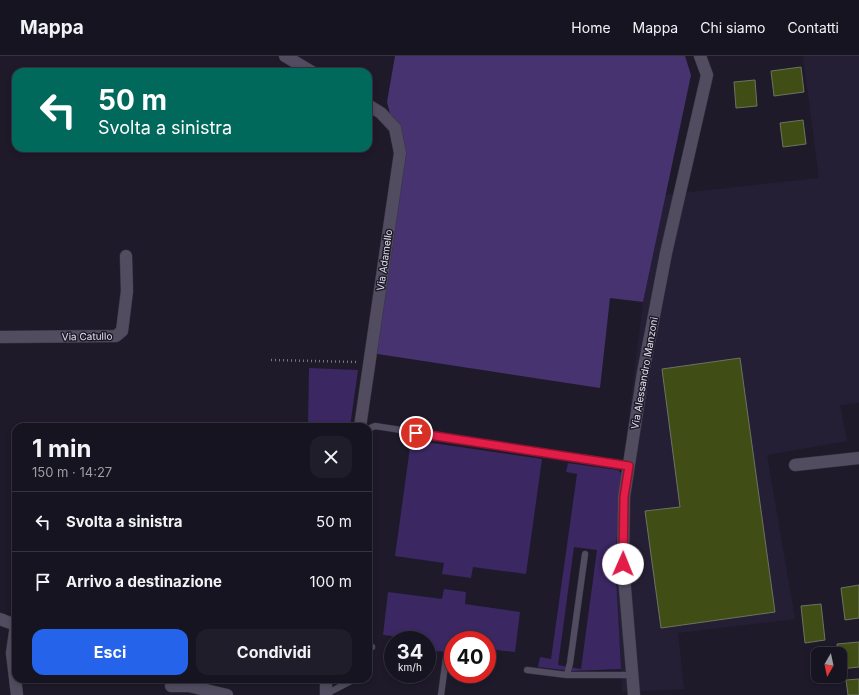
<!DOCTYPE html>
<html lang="it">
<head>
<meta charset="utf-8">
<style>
	body { margin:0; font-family:Inter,sans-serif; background:#1f1d29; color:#f1f3f6; height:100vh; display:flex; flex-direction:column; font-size:15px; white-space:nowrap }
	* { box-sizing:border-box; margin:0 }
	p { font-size:13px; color:#9e9ea5 }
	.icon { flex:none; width:22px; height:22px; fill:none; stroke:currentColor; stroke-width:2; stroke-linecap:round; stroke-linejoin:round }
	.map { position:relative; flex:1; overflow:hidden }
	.drawer { position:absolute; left:12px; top:367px; width:360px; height:260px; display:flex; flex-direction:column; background:#161420; border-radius:12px; box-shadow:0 2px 6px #0003,0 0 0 1px #35333e }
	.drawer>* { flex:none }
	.hud { position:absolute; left:12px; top:12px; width:360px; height:84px; border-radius:12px; box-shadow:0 2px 6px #0003,0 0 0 1px #35333e; background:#00695c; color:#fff; overflow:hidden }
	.needle { width:26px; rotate:189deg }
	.buttons { position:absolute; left:811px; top:591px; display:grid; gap:8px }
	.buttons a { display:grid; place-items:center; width:36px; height:36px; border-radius:8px; background:#161420; box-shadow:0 2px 6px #0003,0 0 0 1px #35333e; font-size:20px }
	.speed { position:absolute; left:384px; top:575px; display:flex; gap:8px; font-size:20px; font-weight:700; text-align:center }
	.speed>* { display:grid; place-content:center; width:52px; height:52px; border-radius:50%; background:#161420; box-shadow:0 2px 6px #0003,0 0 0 1px #35333e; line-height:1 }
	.speed small { font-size:10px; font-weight:400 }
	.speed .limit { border:6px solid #d22; background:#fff; color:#111 }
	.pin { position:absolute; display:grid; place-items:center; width:34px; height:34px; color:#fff; margin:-17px; border:2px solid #fff; border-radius:50%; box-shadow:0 1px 4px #0007 }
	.me { position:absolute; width:44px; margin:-22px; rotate:1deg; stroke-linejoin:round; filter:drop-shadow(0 0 3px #0008) }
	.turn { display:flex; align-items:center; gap:14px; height:84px; padding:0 20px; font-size:18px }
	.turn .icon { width:52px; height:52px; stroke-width:2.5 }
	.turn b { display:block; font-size:28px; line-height:34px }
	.round { display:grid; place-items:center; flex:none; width:42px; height:42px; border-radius:12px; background:#1f1d29 }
	.summary { display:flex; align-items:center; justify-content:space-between; height:68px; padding:0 20px }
	h1 { font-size:24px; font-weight:700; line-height:30px }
	.action { display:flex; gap:8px; margin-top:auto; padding:8px 20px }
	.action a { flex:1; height:46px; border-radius:12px; background:#2563eb; color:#fff; font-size:16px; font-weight:700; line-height:46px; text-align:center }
	.action a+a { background:#1f1d29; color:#f1f3f6 }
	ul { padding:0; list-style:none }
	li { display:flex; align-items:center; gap:12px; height:60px; padding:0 20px; border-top:1px solid #35333e }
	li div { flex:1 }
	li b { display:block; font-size:15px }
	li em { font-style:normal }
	header { display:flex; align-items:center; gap:24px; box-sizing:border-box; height:56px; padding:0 20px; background:#161420; border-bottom:1px solid #35333e }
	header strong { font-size:19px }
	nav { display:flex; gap:22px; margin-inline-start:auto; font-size:14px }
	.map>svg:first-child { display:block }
	.built { fill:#251f35 }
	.green { fill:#3b2762; fill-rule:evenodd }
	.forest { fill:#463370 }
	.building { fill:#404e16; stroke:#6c735f }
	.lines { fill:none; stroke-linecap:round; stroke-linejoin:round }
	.lane-casing { stroke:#393542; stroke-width:7 }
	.street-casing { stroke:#393542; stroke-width:13 }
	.secondary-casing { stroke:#393542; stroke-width:13 }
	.path { stroke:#787583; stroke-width:2.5; stroke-dasharray:1 3; stroke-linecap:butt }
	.lane { stroke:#514c5f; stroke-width:6 }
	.street { stroke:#514c5f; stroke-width:12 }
	.secondary { stroke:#514c5f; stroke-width:12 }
	.route-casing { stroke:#92132f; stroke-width:10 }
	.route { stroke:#e11d48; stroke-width:7 }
	.labels { text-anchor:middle; stroke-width:3; stroke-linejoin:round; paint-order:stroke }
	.street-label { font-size:10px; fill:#e1dfea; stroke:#1e1a2a }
</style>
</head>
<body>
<header>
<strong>Mappa</strong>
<nav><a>Home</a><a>Mappa</a><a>Chi siamo</a><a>Contatti</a></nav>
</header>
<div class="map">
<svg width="859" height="639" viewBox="0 0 859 639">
	<rect width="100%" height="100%" fill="#1e1a2a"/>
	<!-- built -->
	<path class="built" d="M803 0H859V347L840 349 847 385 767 399 795 563 678 577 684 633 622 636 615 503 622 418 643 246 665 139 819 122Z"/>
	<!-- green -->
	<path class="green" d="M309 312 358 314 350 371H308Z
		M411 384 542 403 526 518 473 511 471 522 442 518 444 507 395 500Z
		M568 407 618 414 622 418 615 503 621 613 572 615 538 611 540 601 551 603 577 418 566 416ZM574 491 597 494 581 613 558 609Z
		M444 533 466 536 465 548 520 556 515 596 487 593V584H453V597L429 594 430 586 427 584 383 579 388 536 442 543Z"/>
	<!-- forest -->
	<path class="forest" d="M395 0H685L691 19 643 246 610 242 600 332 371 297 400 97 387 46Z"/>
	<!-- building -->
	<path class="building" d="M801 11 804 36 774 40 771 15Z
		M755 24 757 50 736 52 734 26Z
		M803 64 806 88 783 91 780 67Z
		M740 302 775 556 661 572 645 455 680 451 662 313Z
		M859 529V562L845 564 841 532Z
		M821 548 825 584 805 587 801 550Z
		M859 586V611L840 613V598H838L837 588Z
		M859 623V639H848L846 624Z"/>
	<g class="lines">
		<defs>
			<path id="lane" d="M368 373 375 370 629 409
				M368 591H372
				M527 614 567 619H632
				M567 619 570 607 585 498
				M326 638 355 623
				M441 639 446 602"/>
			<path id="street" d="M285 0 312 16
				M0 281 116 280 122 275 127 235 126 200
				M360 371 400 97 395 72 381 57 368 49
				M795 409 859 402
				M0 563 16 569
				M16 569 12 597 17 639
				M326 623V639
				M171 630H189L227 639"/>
			<path id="secondary" d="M634 639 623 508 624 441 643 317 666 197 707 19 700 0"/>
		</defs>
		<!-- lane casing -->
		<use href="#lane" class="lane-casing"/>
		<!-- street casing -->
		<use href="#street" class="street-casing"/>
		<!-- secondary casing -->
		<use href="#secondary" class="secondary-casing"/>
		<!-- path -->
		<path class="path" d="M271 304 357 306"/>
		<!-- lane -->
		<use href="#lane" class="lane"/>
		<!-- street -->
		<use href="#street" class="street"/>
		<!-- secondary -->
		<use href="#secondary" class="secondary"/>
	</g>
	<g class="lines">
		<defs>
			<path id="route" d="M416 377 629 410 624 441 623 508"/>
		</defs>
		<!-- route casing -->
		<use href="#route" class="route-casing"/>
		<!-- route -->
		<use href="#route" class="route"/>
	</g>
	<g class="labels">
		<!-- street labels -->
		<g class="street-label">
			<text transform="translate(384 204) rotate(-82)" y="4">Via Adamello</text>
			<text transform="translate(87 280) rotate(-1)" y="4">Via Catullo</text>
			<text transform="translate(644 317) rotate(-80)" y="4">Via Alessandro Manzoni</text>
		</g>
	</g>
</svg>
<div class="buttons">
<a><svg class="needle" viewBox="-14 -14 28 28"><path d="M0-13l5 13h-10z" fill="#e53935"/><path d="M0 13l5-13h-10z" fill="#9e9ea5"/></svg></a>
</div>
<div class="speed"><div>34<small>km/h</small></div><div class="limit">40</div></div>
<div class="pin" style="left:416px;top:377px;background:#d93025"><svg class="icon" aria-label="arrive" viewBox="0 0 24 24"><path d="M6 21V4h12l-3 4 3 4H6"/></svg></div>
<svg class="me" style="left:623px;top:508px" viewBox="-20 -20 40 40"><circle r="19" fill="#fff"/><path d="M0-13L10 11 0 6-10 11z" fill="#e11d48"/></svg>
<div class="hud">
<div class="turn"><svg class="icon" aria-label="left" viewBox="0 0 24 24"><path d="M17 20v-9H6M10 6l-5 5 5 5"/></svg><div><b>50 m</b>Svolta a sinistra</div></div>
</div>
<section class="drawer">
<div class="summary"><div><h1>1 min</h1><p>150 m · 14:27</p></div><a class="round"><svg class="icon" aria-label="close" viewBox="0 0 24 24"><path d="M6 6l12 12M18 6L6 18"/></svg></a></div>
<ul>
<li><svg class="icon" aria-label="left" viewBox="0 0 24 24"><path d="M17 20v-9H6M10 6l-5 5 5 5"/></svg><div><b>Svolta a sinistra</b></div><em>50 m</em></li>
<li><svg class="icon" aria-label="arrive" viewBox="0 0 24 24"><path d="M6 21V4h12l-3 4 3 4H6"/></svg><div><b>Arrivo a destinazione</b></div><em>100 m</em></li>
</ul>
<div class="action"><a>Esci</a><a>Condividi</a></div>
</section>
</div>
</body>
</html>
